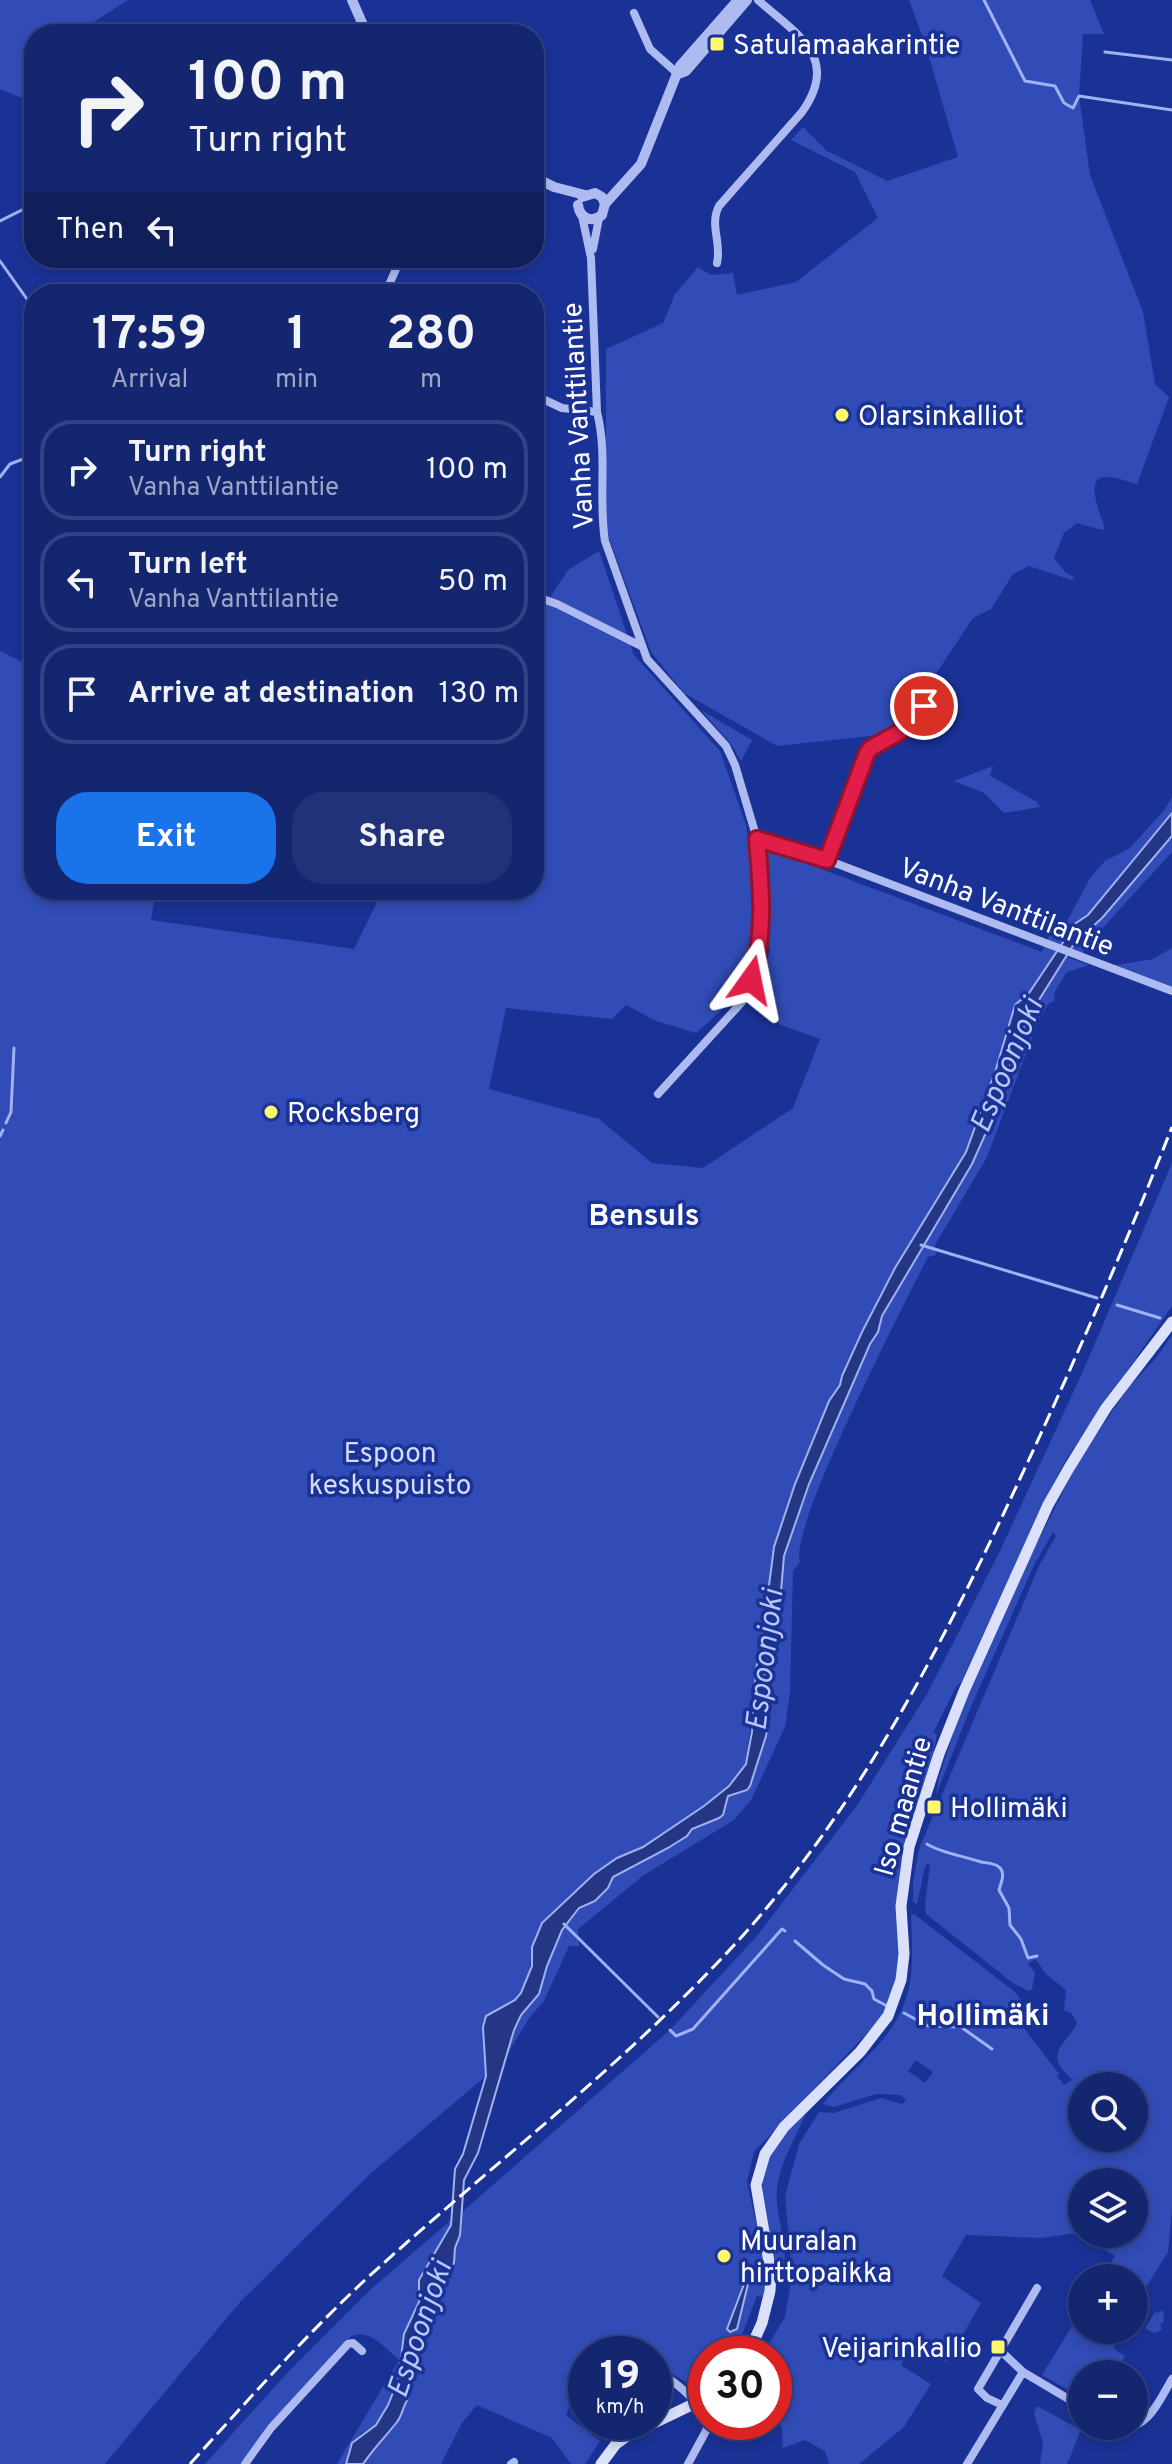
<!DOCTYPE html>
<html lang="en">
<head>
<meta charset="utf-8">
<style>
	body { margin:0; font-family:Overpass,sans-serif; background:#213278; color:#f1f3f6; height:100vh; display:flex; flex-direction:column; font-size:30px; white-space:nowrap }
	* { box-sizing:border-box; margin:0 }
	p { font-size:26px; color:#9da5c3 }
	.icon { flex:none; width:44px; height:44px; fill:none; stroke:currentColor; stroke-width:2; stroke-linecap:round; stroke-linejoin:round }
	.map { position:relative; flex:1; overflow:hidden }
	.panel { position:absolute; left:24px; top:284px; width:520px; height:616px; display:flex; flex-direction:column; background:#142670; border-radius:32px; box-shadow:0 4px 12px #0003,0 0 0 2px #334383 }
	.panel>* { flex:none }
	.hud { position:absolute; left:24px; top:24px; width:520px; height:244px; border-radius:32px; box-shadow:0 4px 12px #0003,0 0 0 2px #334383; background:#142670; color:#f1f3f6; overflow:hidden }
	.buttons { position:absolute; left:1068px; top:2072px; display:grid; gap:16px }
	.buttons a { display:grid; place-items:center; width:80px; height:80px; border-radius:50%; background:#142670; box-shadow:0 4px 12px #0003,0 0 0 2px #334383; font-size:40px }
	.speed { position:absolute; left:568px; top:2336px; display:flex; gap:16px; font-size:40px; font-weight:700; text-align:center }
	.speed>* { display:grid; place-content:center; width:104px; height:104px; border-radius:50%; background:#142670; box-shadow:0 4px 12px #0003,0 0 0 2px #334383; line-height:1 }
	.speed small { font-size:20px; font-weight:400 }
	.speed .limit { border:12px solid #d22; background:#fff; color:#111 }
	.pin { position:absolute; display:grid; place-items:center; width:68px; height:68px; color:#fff; margin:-34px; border:4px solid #fff; border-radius:50%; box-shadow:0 2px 8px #0007 }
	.me { position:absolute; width:88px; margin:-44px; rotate:12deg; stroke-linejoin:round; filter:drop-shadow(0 0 6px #0008) }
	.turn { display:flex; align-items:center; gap:28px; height:168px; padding:0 32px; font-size:36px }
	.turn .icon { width:104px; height:104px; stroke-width:2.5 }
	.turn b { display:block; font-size:56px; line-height:68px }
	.then { display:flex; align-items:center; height:76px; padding:0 32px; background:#0003; gap:16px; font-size:30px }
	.eta { display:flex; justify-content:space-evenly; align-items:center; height:136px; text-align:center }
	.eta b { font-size:48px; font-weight:700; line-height:56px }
	.button { display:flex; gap:16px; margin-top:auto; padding:16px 32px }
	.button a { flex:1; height:92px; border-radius:32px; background:#1a73e8; color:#fff; font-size:32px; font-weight:700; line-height:92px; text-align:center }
	.button a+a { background:#213278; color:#f1f3f6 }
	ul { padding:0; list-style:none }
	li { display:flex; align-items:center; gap:24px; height:100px; margin:0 16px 12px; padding:0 16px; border:4px solid #334383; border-radius:32px }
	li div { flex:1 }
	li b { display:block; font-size:30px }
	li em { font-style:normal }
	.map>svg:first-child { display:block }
	.green { fill:#314cb6; fill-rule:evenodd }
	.water { fill:#253784; stroke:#a0b2f2; stroke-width:2 }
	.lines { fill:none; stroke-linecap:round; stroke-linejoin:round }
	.stream { stroke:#a0b2f2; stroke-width:3 }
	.minor { stroke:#adbbf0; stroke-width:8 }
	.tertiary { stroke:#adbbf0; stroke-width:10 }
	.secondary { stroke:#dbe1fb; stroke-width:11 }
	.rail { stroke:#fff; stroke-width:3; stroke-dasharray:14 6; stroke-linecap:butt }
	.route-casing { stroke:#92132f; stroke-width:20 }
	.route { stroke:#e11d48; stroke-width:14 }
	.poi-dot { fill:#fff86c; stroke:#1a3296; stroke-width:3 }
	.labels { text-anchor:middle; stroke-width:7; stroke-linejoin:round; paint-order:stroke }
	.poi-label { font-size:28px; fill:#fff; stroke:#1a3296; text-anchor:start }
	.street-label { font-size:28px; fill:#fff; stroke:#1a3296 }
	.park-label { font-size:28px; fill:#d4dcfb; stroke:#1a3296 }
	.water-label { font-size:30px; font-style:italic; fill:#b9c7f7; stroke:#1a3296 }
	.neighbourhood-label { font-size:30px; font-weight:bold; fill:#fff; stroke:#1a3296 }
</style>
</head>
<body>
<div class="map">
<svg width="1172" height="2464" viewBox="0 0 1172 2464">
	<rect width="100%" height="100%" fill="#1a3296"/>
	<!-- green -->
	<path class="green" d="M0 0H128L86 27 85 34H34V103L0 89Z
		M909 0H1090L1104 34H1083L1079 96 1090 175 1143 312 1155 384 1169 397 1137 484C1128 482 1115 476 1105 477 1083 478 1102 518 1105 528L1102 530 1077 523 1064 533 1054 558 1065 572 1075 578 1071 580 1029 566 1013 574 991 609 973 618 918 701 895 727 879 735 777 746 684 693 651 652 609 538 606 520V349L663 323 675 294 698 267 711 275 733 273 737 295 796 282 878 218 855 172 791 140 803 127 827 151 887 181 958 157 925 43Z
		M599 551 634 655 720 751 746 825 754 896 752 947 732 1001 696 1033 656 1021 626 1005 612 1019 506 1008 489 1089 599 1119 652 1163 703 1168 793 1108 820 1039 781 1025 764 1011 761 999 759 987 770 950 766 935 767 853 776 852 1042 952 1050 934 1060 929 1070 916 1090 878 1105 861 1130 848 1165 809 1172 797V813L1088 915 1076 923 1029 993 1015 1005 996 1069 966 1152 895 1268 862 1332 842 1376 840 1385 829 1401 795 1484 774 1547 760 1655C752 1681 753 1718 748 1746 748 1751 750 1759 746 1764 723 1797 674 1832 637 1850 632 1853 625 1853 620 1856 593 1871 569 1898 546 1919 524 1940 538 1976 517 1998 509 2006 495 2009 486 2016L483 2022 486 2076 369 2175 241 2301 105 2464H0V651L34 668V890H156L151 920 354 949 383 890H534V602L545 605 568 570Z
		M701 710 752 740 741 761 731 744Z
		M993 766 990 776 1037 802 1040 807 1004 813 984 793 954 781Z
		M1172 836V852L1088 944 1081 956 1070 952 1074 944 1103 917Z
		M1172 948V988L1112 966 1153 959Z
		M1067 957 1089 965 1067 972 1055 991 1054 1001 1049 1003 1038 1022 987 1157 935 1245 936 1255 928 1257C906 1301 788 1528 800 1562L793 1571 790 1693 785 1727 751 1800 734 1820 644 1875 578 1929 579 1946H569L544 2001 529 2018 505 2058 514 2030 521 2015 534 2001 562 1930 579 1908 595 1901 608 1888 612 1877 668 1848 687 1836 692 1829 719 1818 723 1815 728 1796 750 1786 766 1736 769 1720 764 1675 773 1643 777 1637 784 1556 809 1484 870 1344 878 1332 882 1316 972 1164 1004 1087 1021 1033 1032 1011Z
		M1172 1163V1306L1067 1458 1043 1503 961 1683 957 1685 933 1733 937 1734C931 1774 913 1809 904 1847 890 1899 910 1958 887 2007 883 2014 878 2021 873 2027L754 2152 747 2182 767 2273 764 2297 757 2296 739 2342 728 2354H706V2379L697 2388 665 2370 654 2367V2354H621L594 2343 590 2354H586V2364L566 2415 600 2441 585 2464H571L552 2438 477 2405 462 2423 441 2464H363L388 2430 395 2425 408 2399 438 2287 454 2263 462 2212 670 2030 756 1937 858 1804 927 1694 999 1553 1083 1371Z
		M1172 1335V2209L1168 2252 1134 2306V2278H1102L1115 2256 1077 2233 1041 2238 966 2235 942 2276 981 2303 947 2362 914 2341 901 2365 931 2384 904 2427 859 2464H829L825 2451 805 2440 783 2448C781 2436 786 2427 774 2418V2354H763L785 2317 792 2274 785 2196 799 2144 819 2112 834 2113 881 2098 902 2104 906 2101 901 2095 876 2094 834 2107 823 2104C835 2088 852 2073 866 2058 914 2010 914 1981 911 1915L914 1914 1015 1992 1024 2004 1020 2019 1021 2024 1059 2074 1057 2076 1064 2085 1072 2080C1068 2075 1061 2069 1059 2064 1051 2047 1074 2036 1077 2022L1071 2013 1064 2010 1066 1990 1047 1975 1035 1959 1028 1964 1035 1973 1032 1989 1029 1991 1013 1983 926 1914 925 1904 930 1865 927 1864 925 1867 917 1904 913 1902V1882L919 1849 1039 1566 1056 1536 1053 1532 1034 1565 970 1709 936 1795 939 1777 965 1699 1027 1563 1078 1462 1128 1388 1156 1358ZM916 2060 933 2072 925 2083 908 2071ZM1082 2086H1134V2138H1082ZM1082 2182H1134V2234H1082Z
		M806 2113C796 2138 780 2161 777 2190 774 2217 793 2252 780 2278L776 2273C771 2242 755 2192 767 2161 774 2142 792 2127 806 2113Z
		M451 2220 449 2233 437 2248 418 2286 419 2302 401 2346 399 2380 388 2405 376 2425 362 2433 348 2451 346 2464H337L399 2360C385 2348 371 2329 352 2336L269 2426 242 2464H205L290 2370 370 2290Z
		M1082 2310V2330H1119L1115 2337 1114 2349 1125 2356 1115 2374H1082V2398L1042 2375Z
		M1163 2310 1164 2321 1160 2325 1162 2330 1154 2333 1145 2328 1155 2312 1158 2313Z
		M1037 2406 1081 2430 1067 2464H1040L1043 2443 1034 2413Z"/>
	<!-- water -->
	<path class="water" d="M1172 813V836L1103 917 1074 944 1032 1011 1021 1033 989 1126 972 1164 882 1316 878 1332 870 1344 809 1484 784 1556 777 1637 773 1643 764 1675 769 1720 766 1736 750 1786 747 1790 728 1796 723 1815 719 1818 692 1829 687 1836 668 1848 613 1877 608 1888 595 1901 579 1908 562 1930 547 1966 539 1994 521 2015 514 2030 478 2153 464 2180 460 2235 455 2248 454 2263 438 2287 408 2399C403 2406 402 2416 397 2422 386 2436 373 2449 363 2464H346L352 2443 376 2425 388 2405 398 2380 404 2334 419 2302V2280L451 2225 455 2169 463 2154 486 2076 483 2027 486 2016 515 2000 521 1993 532 1966V1947L542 1923 594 1874 617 1858 643 1847 704 1806 729 1786 746 1764 752 1732 756 1668 760 1655 774 1547 795 1484 829 1401 840 1385 842 1376 862 1332 895 1268 966 1152 996 1069 1015 1005 1029 993 1076 923 1088 915Z
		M746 2279 749 2280 737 2329 730 2332 727 2329Z"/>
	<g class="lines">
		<!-- stream -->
		<path class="stream" d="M984 0 1025 81 1055 86 1064 103 1073 108 1079 96 1172 110
			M1105 52 1172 60
			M0 221 34 204
			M0 261 34 309
			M0 477 10 464 34 455
			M6 1123 11 1112 14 1048
			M0 1136 3 1130
			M921 1245 1097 1298
			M1117 1305 1160 1318
			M927 1844C941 1853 964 1856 981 1862 986 1863 995 1863 999 1867 1006 1873 1001 1883 999 1890L1009 1908 1010 1925 1021 1939 1028 1958 1037 1956
			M564 1924 658 2017
			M795 1941 823 1965 844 1979 865 1984 872 1991 874 1999 887 2006
			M904 2013 928 2026 961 2027 992 2049
			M670 2030 676 2036 693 2029 782 1929 785 1931"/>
		<!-- minor -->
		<path class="minor" d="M634 13 650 49 678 74
			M351 34 364 28
			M582 216 591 258 597 412C608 455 598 498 605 541L647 659 726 746 735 765 757 839 760 938 757 960 751 980 742 1002 658 1094
			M593 249 599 218
			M717 263C722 243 709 225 719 206L802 112C841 57 797 35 758 0
			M385 294 396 269
			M534 395 562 408 597 412
			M534 596 557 604 641 646
			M757 839 827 860 1172 991
			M827 860 867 753 871 748 903 730 924 706
			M1001 2351 1023 2372 1082 2407
			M654 2373C674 2377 695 2400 706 2416
			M1002 2405 987 2398 978 2389 1037 2288
			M1117 2426C1147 2433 1159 2401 1172 2379
			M245 2464 271 2428 348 2344 353 2343 362 2351
			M511 2464 514 2462
			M688 2464 706 2431 708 2422
			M967 2464 1023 2372"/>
		<!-- tertiary -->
		<path class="tertiary" d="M352 0 367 34
			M678 74 686 71 747 0
			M534 177 554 187 585 195
			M582 197 595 193 602 197 605 204
			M578 205C580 219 592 223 602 215L605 204 641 164 680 66 738 0"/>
		<!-- secondary -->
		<path class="secondary" d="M748 2354 762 2323 770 2291 771 2274 756 2185 765 2154 784 2127 860 2052 888 2016 901 1980 904 1954 901 1906 909 1847 939 1754 964 1691 1048 1505 1069 1468 1106 1408 1172 1322
			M601 2464 616 2444 627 2436 706 2398"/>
		<!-- rail -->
		<path class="rail" d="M190 2464C247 2401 303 2338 365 2280 492 2164 630 2061 746 1932 859 1804 938 1653 1010 1500 1068 1377 1122 1254 1172 1127"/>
	</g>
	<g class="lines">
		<defs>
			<path id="route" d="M751 980C766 935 761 885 757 839L827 860 867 753 871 748 903 730 924 706"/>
		</defs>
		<!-- route casing -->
		<use href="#route" class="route-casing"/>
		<!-- route -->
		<use href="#route" class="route"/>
	</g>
	<!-- markers -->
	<g class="poi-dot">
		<rect x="709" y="36" width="16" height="16" rx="4"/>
		<circle cx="842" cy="415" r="8"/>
		<circle cx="271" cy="1112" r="8"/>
		<rect x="926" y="1799" width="16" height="16" rx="4"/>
		<circle cx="724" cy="2256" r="8"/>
		<rect x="990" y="2339" width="16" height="16" rx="4"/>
	</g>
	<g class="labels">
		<!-- poi labels -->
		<g class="poi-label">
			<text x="733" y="54">Satulamaakarintie</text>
			<text x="858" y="425">Olarsinkalliot</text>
			<text x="287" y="1122">Rocksberg</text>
			<text x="950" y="1817">Hollimäki</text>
			<text x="740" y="2250">Muuralan<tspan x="740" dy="32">hirttopaikka</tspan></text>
			<text x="982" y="2357" text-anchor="end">Veijarinkallio</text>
		</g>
		<!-- street labels -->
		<g class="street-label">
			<text transform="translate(577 416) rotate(-93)" y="10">Vanha Vanttilantie</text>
			<text transform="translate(1007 906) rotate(21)" y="10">Vanha Vanttilantie</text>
			<text transform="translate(902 1806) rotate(-74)" y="10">Iso maantie</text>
		</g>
		<!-- park labels -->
		<g class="park-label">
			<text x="390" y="1462">Espoon<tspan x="390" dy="32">keskuspuisto</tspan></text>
		</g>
		<!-- water labels -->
		<g class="water-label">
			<text transform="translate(1006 1065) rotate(-67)" y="10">Espoonjoki</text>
			<text transform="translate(764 1660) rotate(-83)" y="10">Espoonjoki</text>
			<text transform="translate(419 2329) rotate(-71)" y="10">Espoonjoki</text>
		</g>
		<!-- neighbourhood labels -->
		<g class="neighbourhood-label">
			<text x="644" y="1225">Bensuls</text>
			<text x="983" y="2025">Hollimäki</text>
		</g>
	</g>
</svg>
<div class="buttons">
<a><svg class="icon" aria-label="search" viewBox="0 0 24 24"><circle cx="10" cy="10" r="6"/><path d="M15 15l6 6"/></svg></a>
<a><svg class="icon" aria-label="layers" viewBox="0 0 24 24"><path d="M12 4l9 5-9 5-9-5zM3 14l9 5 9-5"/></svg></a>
<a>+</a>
<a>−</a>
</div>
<div class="speed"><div>19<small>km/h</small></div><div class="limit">30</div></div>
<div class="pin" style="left:924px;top:706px;background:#d93025"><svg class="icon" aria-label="arrive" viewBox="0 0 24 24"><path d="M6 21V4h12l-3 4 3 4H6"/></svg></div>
<svg class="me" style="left:751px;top:980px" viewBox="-20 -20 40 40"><path d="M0-17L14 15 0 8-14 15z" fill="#e11d48" stroke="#fff" stroke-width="4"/></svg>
<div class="hud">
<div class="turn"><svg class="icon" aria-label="right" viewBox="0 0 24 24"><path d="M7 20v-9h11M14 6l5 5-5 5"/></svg><div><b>100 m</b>Turn right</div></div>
<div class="then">Then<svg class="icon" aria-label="left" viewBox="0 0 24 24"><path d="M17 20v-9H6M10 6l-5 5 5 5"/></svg></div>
</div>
<section class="panel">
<div class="eta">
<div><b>17:59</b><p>Arrival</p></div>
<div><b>1</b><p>min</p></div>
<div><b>280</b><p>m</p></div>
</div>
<ul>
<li><svg class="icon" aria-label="right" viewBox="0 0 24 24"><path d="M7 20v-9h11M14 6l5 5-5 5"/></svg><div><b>Turn right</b><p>Vanha Vanttilantie</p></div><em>100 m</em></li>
<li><svg class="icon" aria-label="left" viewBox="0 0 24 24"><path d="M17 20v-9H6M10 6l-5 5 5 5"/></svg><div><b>Turn left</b><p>Vanha Vanttilantie</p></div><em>50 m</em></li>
<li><svg class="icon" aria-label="arrive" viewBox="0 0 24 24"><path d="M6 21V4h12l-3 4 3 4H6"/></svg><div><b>Arrive at destination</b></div><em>130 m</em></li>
</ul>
<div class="button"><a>Exit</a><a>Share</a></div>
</section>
</div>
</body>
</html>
